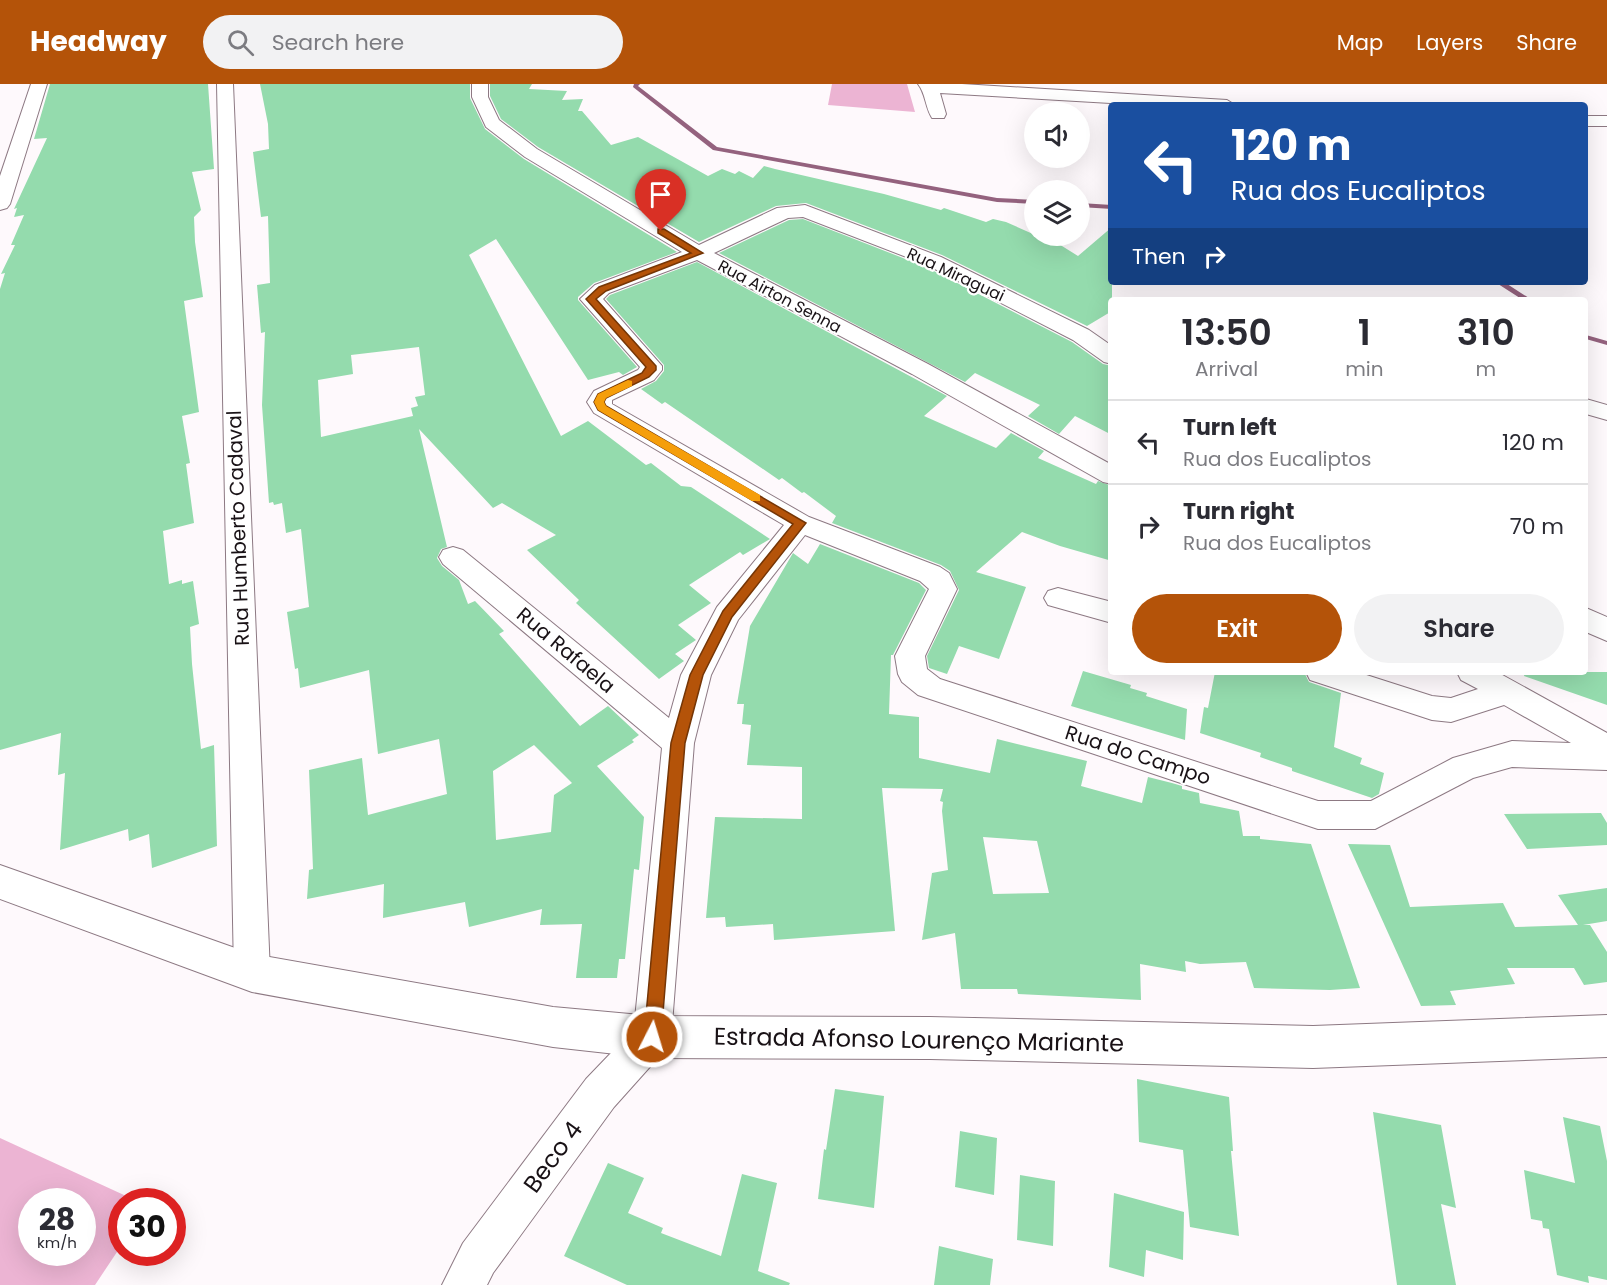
<!DOCTYPE html>
<html lang="en">
<head>
<meta charset="utf-8">
<style>
	body { margin:0; font-family:Poppins,sans-serif; background:#f2f2f3; color:#2b2b33; height:100vh; display:flex; flex-direction:column; font-size:22px; white-space:nowrap }
	* { box-sizing:border-box; margin:0 }
	p { font-size:20px; color:#7c7c81 }
	.icon { flex:none; width:33px; height:33px; fill:none; stroke:currentColor; stroke-width:2; stroke-linecap:round; stroke-linejoin:round }
	.map { position:relative; flex:1; overflow:hidden }
	.panel { position:absolute; left:1108px; top:213px; width:480px; height:378px; display:flex; flex-direction:column; background:#fff; border-radius:6px; box-shadow:0 6px 24px #0002 }
	.panel>* { flex:none }
	.banner { position:absolute; left:1108px; top:18px; width:480px; height:183px; border-radius:6px; box-shadow:0 6px 24px #0002; background:#1a4fa0; color:#fff; overflow:hidden }
	.buttons { position:absolute; left:1024px; top:18px; display:grid; gap:12px }
	.buttons a { display:grid; place-items:center; width:66px; height:66px; border-radius:50%; background:#fff; box-shadow:0 6px 24px #0002; font-size:30px }
	.speed { position:absolute; left:18px; top:1104px; display:flex; gap:12px; font-size:30px; font-weight:700; text-align:center }
	.speed>* { display:grid; place-content:center; width:78px; height:78px; border-radius:50%; background:#fff; box-shadow:0 6px 24px #0002; line-height:1 }
	.speed small { font-size:15px; font-weight:400 }
	.speed .limit { border:9px solid #d22; background:#fff; color:#111 }
	.pin { position:absolute; display:grid; place-items:center; width:51px; height:51px; color:#fff; margin:-62px -26px; border-radius:50% 50% 50% 0; rotate:-45deg; box-shadow:0 0 6px #0007 }
	.pin .icon { rotate:45deg }
	.me { position:absolute; width:66px; margin:-33px; rotate:5deg; stroke-linejoin:round; filter:drop-shadow(0 0 4px #0008) }
	.turn { display:flex; align-items:center; gap:21px; height:126px; padding:0 24px; font-size:27px }
	.turn .icon { width:78px; height:78px; stroke-width:2.5 }
	.turn b { display:block; font-size:42px; line-height:51px }
	.then { display:flex; align-items:center; height:57px; padding:0 24px; background:#0003; gap:12px; font-size:22px }
	.eta { display:flex; justify-content:space-evenly; align-items:center; height:102px; text-align:center }
	.eta b { font-size:36px; font-weight:600; line-height:42px }
	.button { display:flex; gap:12px; margin-top:auto; padding:12px 24px }
	.button a { flex:1; height:69px; border-radius:36px; background:#b45309; color:#fff; font-size:24px; font-weight:600; line-height:69px; text-align:center }
	.button a+a { background:#f2f2f3; color:#2b2b33 }
	ul { padding:0; list-style:none }
	li { display:flex; align-items:center; gap:18px; height:84px; padding:0 24px; border-top:2px solid #e1e1e2 }
	li div { flex:1 }
	li b { display:block; font-size:22px }
	li em { font-style:normal }
	header { display:flex; align-items:center; gap:36px; box-sizing:border-box; height:84px; padding:0 30px; background:#b45309; color:#fff }
	header strong { font-size:28px }
	nav { display:flex; gap:33px; margin-inline-start:auto; font-size:21px }
	.search { width:420px; height:54px; background:#f2f2f3; display:flex; align-items:center; gap:15px; box-sizing:border-box; padding:0 21px; border-radius:33px; color:#7c7c81; font-size:22px }
	.map>svg:first-child { display:block }
	.green { fill:#ecb4d3; fill-rule:evenodd }
	.lines { fill:none; stroke-linecap:round; stroke-linejoin:round }
	.stream { fill:#94627e; fill-rule:evenodd }
	.building { fill:#94dbad; fill-rule:evenodd }
	.minor-casing { stroke:#8d7983; stroke-width:2 }
	.secondary-casing { stroke:#8d7983; stroke-width:2 }
	.minor { fill:#fff; fill-rule:evenodd }
	.secondary { fill:#fff; fill-rule:evenodd }
	.route { fill:#b45309; stroke:#753606; stroke-width:1.5 }
	.slow { fill:#f59e0b }
	.labels { text-anchor:middle; stroke-width:4.5; stroke-linejoin:round; paint-order:stroke }
	.far-street-label { font-size:16px; fill:#191216; stroke:#fff }
	.street-label { font-size:20px; fill:#191216; stroke:#fff }
	.near-street-label { font-size:24px; fill:#191216; stroke:#fff }
</style>
</head>
<body>
<header>
<strong>Headway</strong>
<div class="search"><svg class="icon" aria-label="search" viewBox="0 0 24 24"><circle cx="10" cy="10" r="6"/><path d="M15 15l6 6"/></svg>Search here</div>
<nav><a>Map</a><a>Layers</a><a>Share</a></nav>
</header>
<div class="map">
<svg width="1607" height="1201" viewBox="0 0 1607 1201">
	<rect width="100%" height="100%" fill="#fef9fc"/>
	<!-- green -->
	<path class="green" d="M832 0H907L915 28 828 21Z
		M0 1054 137 1117 122 1118 121 1162 95 1201H0ZM32 1118H82V1168H32Z"/>
	<g class="lines">
		<!-- stream -->
		<path class="stream" d="M634 0H640L638 2 717 63 997 114 1035 116V120L997 118 713 66 633 3Z
			M1080 119 1112 121V125L1080 123Z
			M1495 198H1504L1532 216H1523Z
			M1586 251 1607 257V261L1586 255Z"/>
	</g>
	<!-- building -->
	<path class="building" d="M50 0H208L214 85 192 88 201 126 194 133 195 158 203 213 184 217 199 328 182 332 190 379 186 380 194 439 163 447 169 500 182 496V500L193 497 199 540 190 543 192 580 201 665 214 661 217 762 152 784 149 750 129 757 128 745 60 766 65 689 58 691 61 649 0 666V205L5 189 1 190 15 161H11L24 131 14 133 17 124 14 125 47 54 34 55Z
		M260 0H470V14L485 45 524 75 677 168 594 199 578 213V216L637 283 623 291 619 288 588 296 496 155 469 171 561 352 588 337 646 381 651 379 681 402 691 403 770 455 743 471 740 468 689 501 711 519 678 541 696 556 675 570 684 577 659 595 576 519 579 516 527 466 556 451 502 419 493 424 419 345 447 463 441 465 437 474 442 482 459 496 468 520 475 517 504 547 499 550 580 642 608 622 639 651 632 656 634 658 597 682 644 733 639 786 634 785 625 875H619L617 894H576L582 840 540 841 542 825 469 843 465 818 383 834 384 800 307 815 309 786 313 785 309 686 362 674 368 731 447 710 439 655 378 670 369 586 300 604 298 584 295 585 287 528 309 523 301 445 286 449 282 419 274 421 273 418 269 419 262 321 265 248 261 249 257 201 270 199 268 132 261 133 253 68 269 65 268 40ZM419 263 425 311 415 313 418 322 411 324 413 332 321 353 318 296 353 290 351 271ZM534 661 572 699 554 711 551 748 496 756 493 687Z
		M490 0H532L529 5 567 7 562 16 583 15 578 27H582L611 61 638 53 708 92 722 85 735 90 739 87 753 94 764 82 775 85 884 110 941 126 944 124 986 138 993 135 1006 138 1051 158 1054 157 1078 172 1112 143V227L1087 242 942 171 806 119 776 122 699 158 538 63 501 35 490 12Z
		M803 135 926 183 1072 258 1103 280 1112 282V351L1075 332 1059 350 1028 332 1040 321 975 289 965 298 719 169 789 136Z
		M697 178 947 312 924 332 996 364 1011 349 1044 367 1038 374 1096 400 1098 397 1112 402V477L1060 462 1022 448 976 488 1026 503 999 575 959 562 947 590 929 584 927 572 959 506 950 487 941 481 832 439 836 432 804 408 802 409 782 394 779 396 665 318 662 320 641 305 656 297 664 287V281L606 215 610 211Z
		M820 460 919 499 926 506 893 571H891L889 630 919 633V674L990 689 997 655 1087 677 1081 702 1142 719 1148 693 1172 699 1182 702V705L1199 709 1200 719 1239 727 1243 752H1260V755L1311 760 1360 904 1330 906 1254 904 1246 878 1200 880 1185 877 1186 888 1140 880 1141 916 1018 910 1017 905H961L955 849 922 856 932 789 948 786 942 727 943 718 940 717 943 705 882 704 895 847 774 856 773 840 726 843 725 833 706 834 715 733 802 735V683L747 681 751 641 742 640 744 620H737L750 542 793 469 808 480ZM983 753 1037 757 1049 809 993 810Z
		M1083 587 1131 601 1130 604 1147 609 1146 612 1187 625 1185 656 1071 622Z
		M1215 588H1304L1309 598 1341 609 1334 663 1362 674 1360 680 1384 689 1379 710 1372 714 1292 687V684L1260 673 1261 669 1200 649 1204 623 1208 624Z
		M1525 588H1607V621L1524 592Z
		M1601 729 1607 739V761L1527 765 1504 730Z
		M1348 760 1390 761 1410 823 1503 819 1515 843 1578 841 1558 811 1607 804V837L1583 841H1590L1607 868V898L1584 901 1574 884H1507L1515 900 1450 907 1456 921 1421 922Z
		M1137 995 1229 1013 1233 1067H1231L1239 1152 1190 1143 1183 1066 1139 1058Z
		M835 1005 884 1012 874 1124 818 1115 824 1065 826 1066Z
		M1373 1028 1441 1041 1456 1124 1441 1120 1456 1201H1397Z
		M1563 1033 1600 1042 1607 1077V1196L1588 1192 1589 1199 1557 1191 1549 1145 1543 1144 1542 1137 1531 1135 1524 1086 1575 1099Z
		M960 1047 997 1054 994 1111 955 1103Z
		M608 1079 644 1094 628 1129 663 1144 661 1149 721 1172 742 1090 777 1099 758 1187 790 1199 789 1201H627L564 1172Z
		M1020 1091 1055 1097 1053 1162 1017 1156Z
		M1114 1109 1184 1128 1183 1176 1146 1166 1144 1193 1109 1183Z
		M939 1162 993 1175 990 1201H934Z"/>
	<g class="lines">
		<defs>
			<path id="minor" d="M31 0H47L10 120 7 124 0 126V92Z
				M217 0H233L270 889 265 901 252 906 239 901 234 889Z
				M472 0H488V13L499 36 537 65 699 161 777 124 805 121 941 173 1089 246 1112 262V280L1104 278 1073 256 927 181 803 133 788 134 714 169 928 280 1112 381V400L1103 398 912 290 697 176 609 209 603 215 662 282V286L654 296 612 316V320L809 433 940 483 949 489 957 505 925 572 927 585 940 595 1318 717H1371L1453 674 1512 657 1571 659 1504 621 1451 638 1432 636 1310 596 1306 588H1357L1432 612 1451 614 1478 605 1461 596 1457 588H1497L1607 649V686L1512 683 1473 694 1375 745H1318L918 611 902 598 898 590 895 572 929 505 920 497 805 451 738 536 711 591 694 659 671 953 665 966 614 1023 493 1189 487 1201H442L463 1159 586 995 634 945 662 664 443 480 439 473 443 466 453 463 463 466 669 634 681 591 717 523 784 441 594 329 587 318 594 307 638 286 640 283 580 215 595 201 682 168 525 73 486 43 472 13Z
				M918 0H962L1227 16 1235 21H1145L940 9 946 30 944 34H932C925 23 926 10 918 0Z
				M1586 32H1607V42H1586Z
				M1586 315 1607 321V336L1586 330Z
				M1058 504 1112 518V539L1048 521 1044 514 1048 507Z
				M1586 524 1607 533V557L1586 548Z"/>
			<path id="secondary" d="M0 781 252 870 553 923 652 932 930 933 1313 942 1607 931V973L1313 984 930 975 652 974 553 963 252 908 0 815Z"/>
		</defs>
		<!-- minor casing -->
		<use href="#minor" class="minor-casing"/>
		<!-- secondary casing -->
		<use href="#secondary" class="secondary-casing"/>
		<!-- minor -->
		<use href="#minor" class="minor"/>
		<!-- secondary -->
		<use href="#secondary" class="secondary"/>
	</g>
	<!-- route -->
	<path class="route" d="M658 145H664L703 169 606 207 596 215 656 282V286L649 293 606 314 604 318 606 322 806 439 732 533 703 591 685 659 661 953 658 959 652 961 646 959 644 953 671 659 690 591 723 527 793 440 598 326 594 318 598 310 642 289 646 283 586 215 599 203 691 169 658 149Z"/>
	<!-- slow -->
	<path class="slow" d="M628 296 632 297V302L606 314 604 318 606 322 760 411V417H752L598 326 594 318 598 310Z"/>
	<g class="labels">
		<!-- far-street labels -->
		<g class="far-street-label">
			<text transform="translate(956 190) rotate(25)" y="6">Rua Miraguai</text>
			<text transform="translate(780 212) rotate(28)" y="6">Rua Airton Senna</text>
		</g>
		<!-- street labels -->
		<g class="street-label">
			<text transform="translate(238 444) rotate(-92)" y="7">Rua Humberto Cadaval</text>
			<text transform="translate(566 566) rotate(40)" y="7">Rua Rafaela</text>
			<text transform="translate(1138 671) rotate(18)" y="7">Rua do Campo</text>
		</g>
		<!-- near-street labels -->
		<g class="near-street-label">
			<text transform="translate(919 956) rotate(1)" y="8">Estrada Afonso Lourenço Mariante</text>
			<text transform="translate(553 1073) rotate(-54)" y="8">Beco 4</text>
		</g>
	</g>
</svg>
<div class="buttons">
<a><svg class="icon" aria-label="sound" viewBox="0 0 24 24"><path d="M4 9h4l5-4v14l-5-4H4zM17 9q2 3 0 6"/></svg></a>
<a><svg class="icon" aria-label="layers" viewBox="0 0 24 24"><path d="M12 4l9 5-9 5-9-5zM3 14l9 5 9-5"/></svg></a>
</div>
<div class="speed"><div>28<small>km/h</small></div><div class="limit">30</div></div>
<div class="pin" style="left:661px;top:147px;background:#d93025"><svg class="icon" aria-label="arrive" viewBox="0 0 24 24"><path d="M6 21V4h12l-3 4 3 4H6"/></svg></div>
<svg class="me" style="left:652px;top:953px" viewBox="-20 -20 40 40"><circle r="17" fill="#b45309" stroke="#fff" stroke-width="3"/><path d="M0-11L8 9 0 5-8 9z" fill="#fff"/></svg>
<div class="banner">
<div class="turn"><svg class="icon" aria-label="left" viewBox="0 0 24 24"><path d="M17 20v-9H6M10 6l-5 5 5 5"/></svg><div><b>120 m</b>Rua dos Eucaliptos</div></div>
<div class="then">Then<svg class="icon" aria-label="right" viewBox="0 0 24 24"><path d="M7 20v-9h11M14 6l5 5-5 5"/></svg></div>
</div>
<section class="panel">
<div class="eta">
<div><b>13:50</b><p>Arrival</p></div>
<div><b>1</b><p>min</p></div>
<div><b>310</b><p>m</p></div>
</div>
<ul>
<li><svg class="icon" aria-label="left" viewBox="0 0 24 24"><path d="M17 20v-9H6M10 6l-5 5 5 5"/></svg><div><b>Turn left</b><p>Rua dos Eucaliptos</p></div><em>120 m</em></li>
<li><svg class="icon" aria-label="right" viewBox="0 0 24 24"><path d="M7 20v-9h11M14 6l5 5-5 5"/></svg><div><b>Turn right</b><p>Rua dos Eucaliptos</p></div><em>70 m</em></li>
</ul>
<div class="button"><a>Exit</a><a>Share</a></div>
</section>
</div>
</body>
</html>
